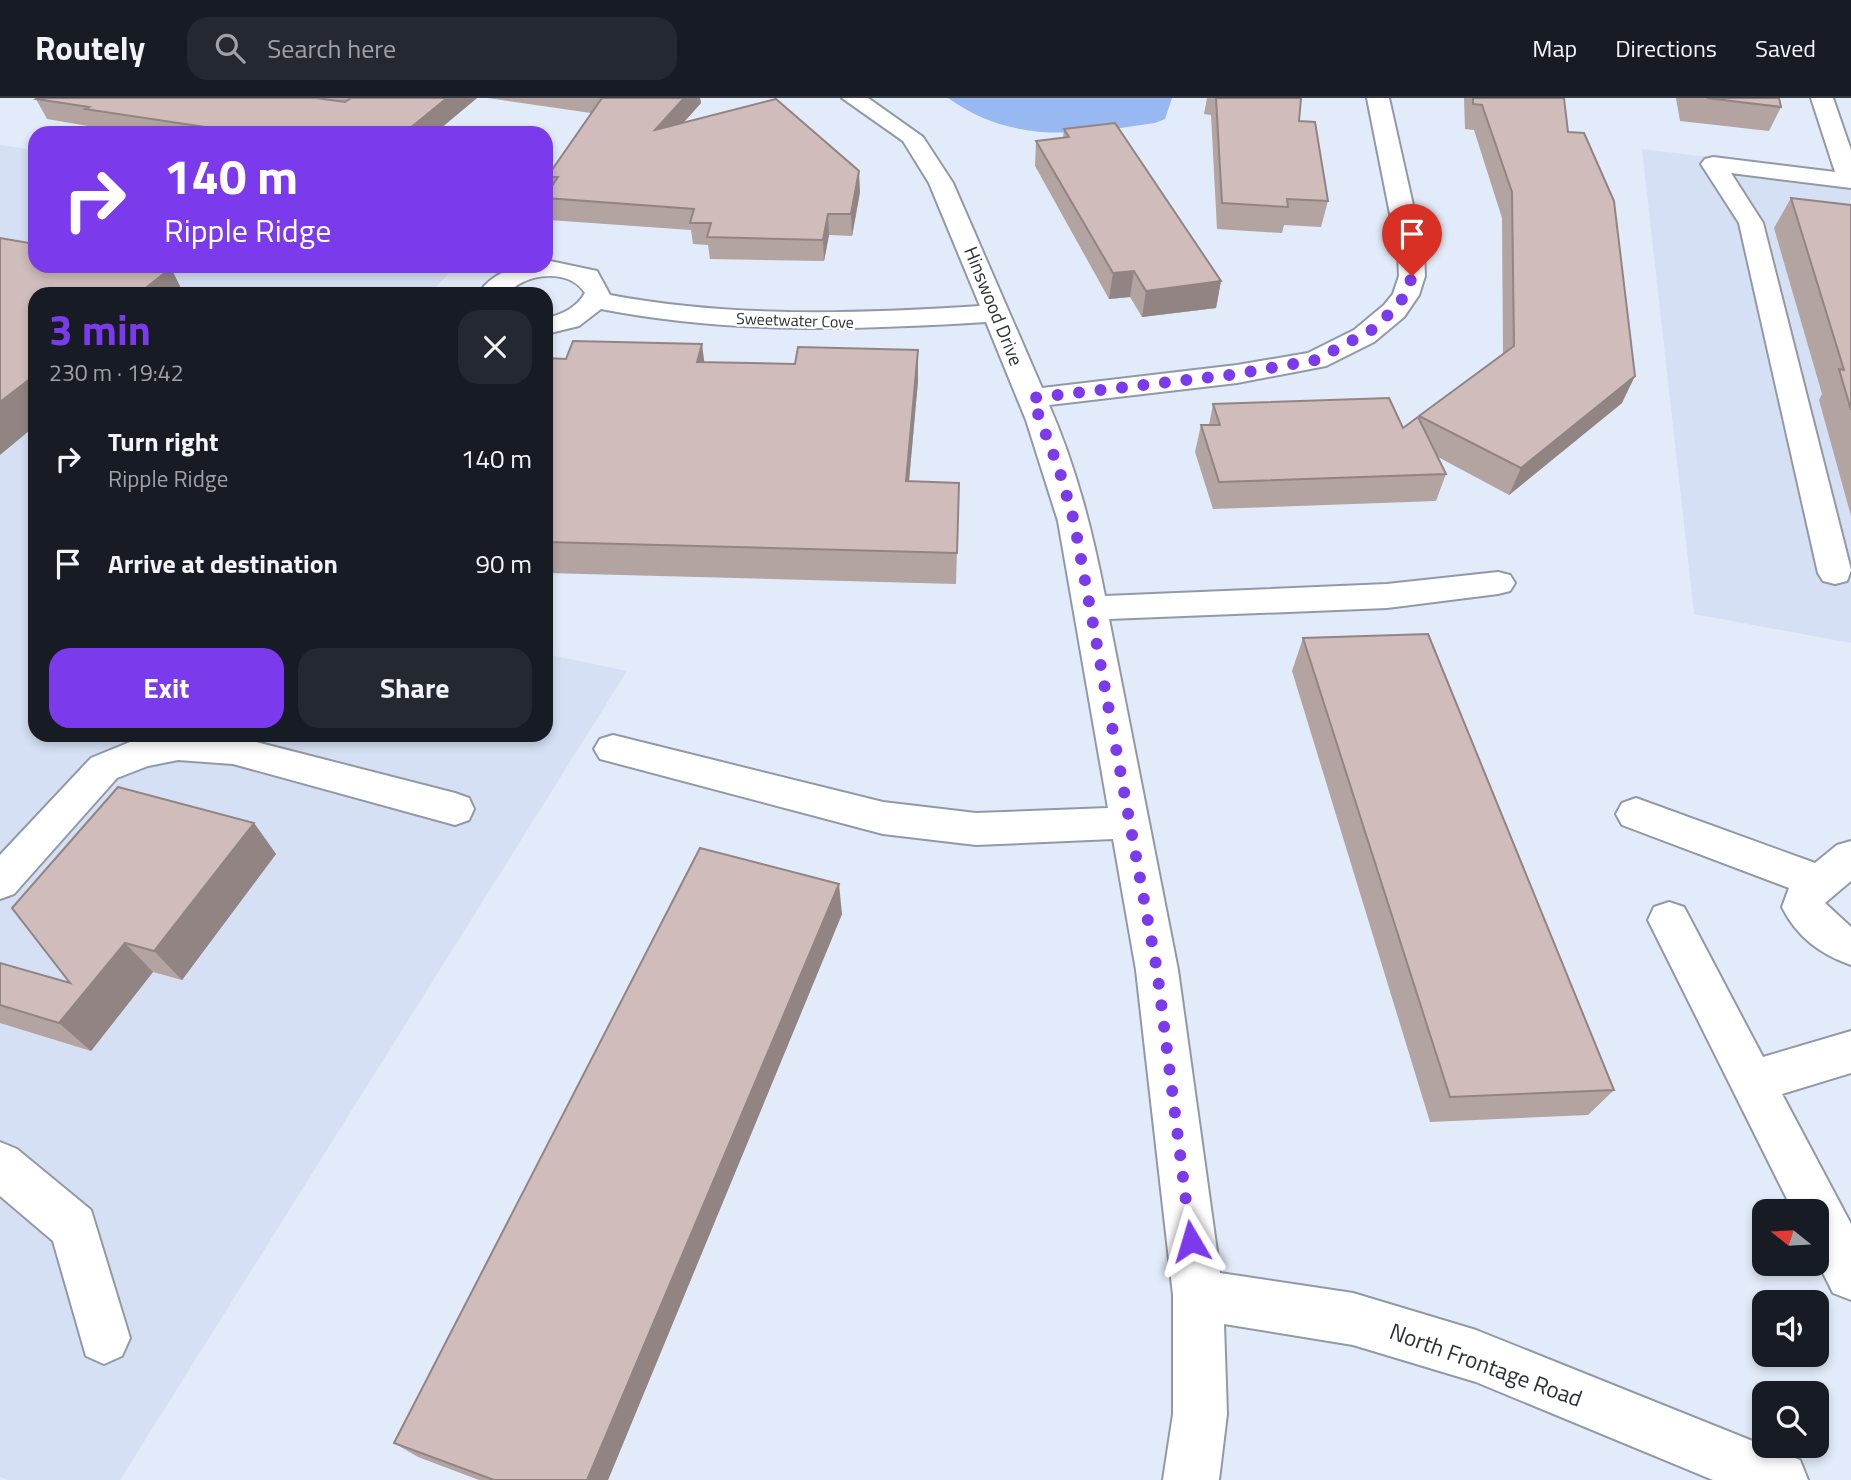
<!DOCTYPE html>
<html lang="en">
<head>
<meta charset="utf-8">
<style>
	body { margin:0; font-family:"Titillium Web",sans-serif; background:#242831; color:#f1f3f6; height:100vh; display:flex; flex-direction:column; font-size:26px; white-space:nowrap }
	* { box-sizing:border-box; margin:0 }
	p { font-size:23px; color:#9ea1a6 }
	.icon { flex:none; width:38px; height:38px; fill:none; stroke:currentColor; stroke-width:2; stroke-linecap:round; stroke-linejoin:round }
	.map { position:relative; flex:1; overflow:hidden }
	.drawer { position:absolute; left:28px; top:189px; width:525px; height:455px; display:flex; flex-direction:column; background:#171b24; border-radius:21px; box-shadow:0 4px 10px #0003 }
	.drawer>* { flex:none }
	.guide { position:absolute; left:28px; top:28px; width:525px; height:147px; border-radius:21px; box-shadow:0 4px 10px #0003; background:#7c3aed; color:#fff; overflow:hidden }
	.needle { width:46px; rotate:288deg }
	.controls { position:absolute; left:1752px; top:1101px; display:grid; gap:14px }
	.controls a { display:grid; place-items:center; width:77px; height:77px; border-radius:14px; background:#171b24; box-shadow:0 4px 10px #0003; font-size:35px }
	.pin { position:absolute; display:grid; place-items:center; width:60px; height:60px; color:#fff; margin:-72px -30px; border-radius:50% 50% 50% 0; rotate:-45deg; box-shadow:0 0 7px #0007 }
	.pin .icon { rotate:45deg }
	.me { position:absolute; width:77px; margin:-38px; rotate:353deg; stroke-linejoin:round; filter:drop-shadow(0 0 5px #0008) }
	.turn { display:flex; align-items:center; gap:24px; height:147px; padding:0 21px; font-size:32px }
	.turn .icon { width:91px; height:91px; stroke-width:2.5 }
	.turn b { display:block; font-size:49px; line-height:60px }
	.round { display:grid; place-items:center; flex:none; width:74px; height:74px; border-radius:21px; background:#242831 }
	.summary { display:flex; align-items:center; justify-content:space-between; height:119px; padding:0 21px }
	h1 { font-size:42px; font-weight:700; line-height:52px; color:#7c3aed }
	.action { display:flex; gap:14px; margin-top:auto; padding:14px 21px }
	.action a { flex:1; height:80px; border-radius:21px; background:#7c3aed; color:#fff; font-size:28px; font-weight:700; line-height:80px; text-align:center }
	.action a+a { background:#242831; color:#f1f3f6 }
	ul { padding:0; list-style:none }
	li { display:flex; align-items:center; gap:21px; height:105px; padding:0 21px }
	li div { flex:1 }
	li b { display:block; font-size:26px }
	li em { font-style:normal }
	header { display:flex; align-items:center; gap:42px; box-sizing:border-box; height:98px; padding:0 35px; background:#171b24; border-bottom:2px solid #363941 }
	header strong { font-size:33px }
	nav { display:flex; gap:38px; margin-inline-start:auto; font-size:24px }
	.search { width:490px; height:63px; background:#242831; display:flex; align-items:center; gap:18px; box-sizing:border-box; padding:0 24px; border-radius:21px; color:#9ea1a6; font-size:26px }
	.map>svg:first-child { display:block }
	.built { fill:#d5e0f5 }
	.water { fill:#97b8f0 }
	.lines { fill:none; stroke-linecap:round; stroke-linejoin:round }
	.minor-casing { stroke:#9299a6; stroke-width:4 }
	.minor { fill:#fff; fill-rule:evenodd }
	.wall { fill:#b3a3a1 }
	.shaded-wall { fill:#928483 }
	.building { fill:#d0bdbb; stroke:#928483; stroke-width:2 }
	.route { stroke:#7c3aed; stroke-width:12; stroke-dasharray:0 21.6 }
	.labels { text-anchor:middle; stroke-width:5; stroke-linejoin:round; paint-order:stroke }
	.far-street-label { font-size:16px; fill:#2e3136; stroke:#fff }
	.street-label { font-size:19px; fill:#2e3136; stroke:#fff }
	.near-street-label { font-size:23px; fill:#2e3136; stroke:#fff }
</style>
</head>
<body>
<header>
<strong>Routely</strong>
<div class="search"><svg class="icon" aria-label="search" viewBox="0 0 24 24"><circle cx="10" cy="10" r="6"/><path d="M15 15l6 6"/></svg>Search here</div>
<nav><a>Map</a><a>Directions</a><a>Saved</a></nav>
</header>
<div class="map">
<svg width="1851" height="1382" viewBox="0 0 1851 1382">
	<rect width="100%" height="100%" fill="#e2ebf9"/>
	<!-- built -->
	<path class="built" d="M0 47 35 52V168H456L429 196H35V637H546V556L627 573 120 1382H8L0 1379Z
		M1642 51 1851 76V545L1694 516Z"/>
	<!-- water -->
	<path class="water" d="M948 0H1172L1165 21 1155 25C1080 36 1014 47 948 0Z"/>
	<g class="lines">
		<defs>
			<path id="minor" d="M842 0H868L923 39 953 85 1042 290 1237 267 1308 255 1354 232 1384 207 1393 196 1399 178 1398 156 1367 0H1389L1424 156 1425 178 1419 197 1404 219 1374 244 1326 268 1237 285 1049 307C1076 369 1092 431 1105 498L1387 486 1498 474 1510 477 1515 485 1510 493 1498 496 1387 510 1109 521 1178 872 1220 1175 1353 1195 1476 1232 1800 1362 1808 1382H1713L1476 1284 1353 1247 1224 1226 1227 1316 1219 1382H1163L1173 1316V1197L1136 872 1113 741 976 747 883 736 600 661 594 651 600 641 613 637 883 704 976 715 1108 710 1058 423 1026 322 986 224C856 232 729 236 601 211L579 228 546 236V220C562 217 577 209 585 195 572 174 540 174 519 186 515 188 510 194 506 196 499 199 485 196 478 196 495 171 518 168 546 168V163H550L597 173 610 197C733 220 856 216 980 208L929 85 903 43Z
				M1811 0H1833L1851 52V90L1731 75 1763 125 1851 472 1847 483 1835 486 1823 483 1818 475 1739 125 1701 66 1705 61 1713 59 1835 74Z
				M158 637 233 638 455 695 469 700 474 711 469 722 455 727 233 666 178 662 148 668 117 680 14 796 0 801V757L91 660 130 644Z
				M1636 700 1815 765 1837 747 1851 743V783L1825 805 1851 829V867C1820 856 1797 839 1782 809L1789 790 1622 727 1616 716 1622 705Z
				M1669 804 1684 809 1763 959 1851 933V975L1782 996 1851 1126V1202L1833 1195 1816 1161V1113H1793L1648 822 1654 809Z
				M0 1044 17 1051 91 1112 130 1240 122 1258 104 1266 86 1258 53 1143 0 1098Z"/>
		</defs>
		<!-- minor casing -->
		<use href="#minor" class="minor-casing"/>
		<!-- minor -->
		<use href="#minor" class="minor"/>
	</g>
	<!-- wall -->
	<path class="wall" d="M38 0H477L435 35H118L96 32 94 29 47 21 36 1Z
		M487 0H700L701 5 683 25 860 94 852 138 829 137 824 163 710 161 708 147 693 146 691 132 549 122 546 110V97L550 91 547 79 591 15Z
		M1207 0H1301L1299 23 1328 103 1321 129 1284 127 1282 135 1217 131 1211 17 1204 16Z
		M1464 0H1564L1568 34 1622 305 1509 397 1438 359 1446 376 1436 403 1213 411 1195 354 1201 327H1209L1213 306 1403 330 1419 320V318L1503 256 1502 120 1474 32 1465 31Z
		M1676 0H1779L1781 9 1769 33 1680 23Z
		M1064 31 1221 183 1216 210 1142 219 1130 199 1109 201 1035 68 1036 43 1063 40Z
		M1791 100 1851 107V418L1819 302 1822 296 1774 130Z
		M546 260 704 265 918 283 909 384 959 385 956 486 546 475Z
		M1303 540 1614 992 1588 1017 1430 1024 1292 573Z
		M254 725 276 756 182 882 153 874 91 953 0 925V865L70 885Z
		M842 816 608 1382H479L418 1359 394 1345Z"/>
	<!-- shaded-wall -->
	<path class="shaded-wall" d="M447 0H477L435 35H404Z
		M684 0H700L701 5 658 53 655 32Z
		M859 73 860 94 852 138 851 116Z
		M828 116 829 137 824 163 823 142Z
		M171 170 184 196H138Z
		M1134 173 1130 199 1109 201 1113 175Z
		M1221 183 1216 210 1142 219 1146 193Z
		M702 246 706 277 697 264Z
		M918 252V283L906 415V383Z
		M35 277V328L0 357V304Z
		M1635 278 1622 305 1509 397 1521 370Z
		M254 725 276 756 182 882 154 853Z
		M839 786 842 816 608 1382H587Z
		M125 845 153 874 91 953 59 925Z"/>
	<!-- building -->
	<path class="building" d="M38 0H316L345 4 351 0H447L404 35H245L85 11 89 9 36 1Z
		M602 0H684L655 32 776 1 859 73 851 116H828L823 142 707 139 711 125H690L694 111 546 100V97L558 79H547Z
		M1216 0H1301L1299 23 1315 24 1328 103 1287 101 1288 109 1222 105Z
		M1473 0H1564L1568 34 1584 35 1614 103 1635 278 1521 370 1419 318 1514 248 1512 94 1482 7 1473 6Z
		M1707 0H1779L1781 9Z
		M1115 25 1221 183 1146 193 1134 173 1113 175 1036 43 1069 39 1064 31Z
		M1791 100 1851 107V312L1839 271 1844 272Z
		M0 140 35 146V168H159L171 170 138 196H35V277L0 304Z
		M573 243 702 246 697 264 795 266 798 249 918 252 906 383 959 385 957 455 546 444V312L549 304H546V260L566 261Z
		M1389 300 1403 330 1418 319 1446 376 1219 384 1201 327H1220L1213 306Z
		M1428 536 1614 992 1450 999 1303 540Z
		M118 689 254 725 154 853 125 845 59 925 0 907V865L70 885 12 810Z
		M700 750 839 786 587 1382H494L394 1345Z"/>
	<g class="lines">
		<!-- route -->
		<path class="route" d="M1191 1143 1157 872 1074 423 1059 371 1032 300 1237 276 1316 262 1377 229 1406 197 1412 178"/>
	</g>
	<g class="labels">
		<!-- far-street labels -->
		<g class="far-street-label">
			<text transform="translate(795 222) rotate(2)" y="6">Sweetwater Cove</text>
		</g>
		<!-- street labels -->
		<g class="street-label">
			<text transform="translate(994 208) rotate(68)" y="7">Hinswood Drive</text>
		</g>
		<!-- near-street labels -->
		<g class="near-street-label">
			<text transform="translate(1486 1267) rotate(20)" y="8">North Frontage Road</text>
		</g>
	</g>
</svg>
<div class="controls">
<a><svg class="needle" viewBox="-14 -14 28 28"><path d="M0-13l5 13h-10z" fill="#e53935"/><path d="M0 13l5-13h-10z" fill="#9ea1a6"/></svg></a>
<a><svg class="icon" aria-label="sound" viewBox="0 0 24 24"><path d="M4 9h4l5-4v14l-5-4H4zM17 9q2 3 0 6"/></svg></a>
<a><svg class="icon" aria-label="search" viewBox="0 0 24 24"><circle cx="10" cy="10" r="6"/><path d="M15 15l6 6"/></svg></a>
</div>
<div class="pin" style="left:1412px;top:178px;background:#d93025"><svg class="icon" aria-label="arrive" viewBox="0 0 24 24"><path d="M6 21V4h12l-3 4 3 4H6"/></svg></div>
<svg class="me" style="left:1191px;top:1143px" viewBox="-20 -20 40 40"><path d="M0-17L14 15 0 8-14 15z" fill="#7c3aed" stroke="#fff" stroke-width="4"/></svg>
<div class="guide">
<div class="turn"><svg class="icon" aria-label="right" viewBox="0 0 24 24"><path d="M7 20v-9h11M14 6l5 5-5 5"/></svg><div><b>140 m</b>Ripple Ridge</div></div>
</div>
<section class="drawer">
<div class="summary"><div><h1>3 min</h1><p>230 m · 19:42</p></div><a class="round"><svg class="icon" aria-label="close" viewBox="0 0 24 24"><path d="M6 6l12 12M18 6L6 18"/></svg></a></div>
<ul>
<li><svg class="icon" aria-label="right" viewBox="0 0 24 24"><path d="M7 20v-9h11M14 6l5 5-5 5"/></svg><div><b>Turn right</b><p>Ripple Ridge</p></div><em>140 m</em></li>
<li><svg class="icon" aria-label="arrive" viewBox="0 0 24 24"><path d="M6 21V4h12l-3 4 3 4H6"/></svg><div><b>Arrive at destination</b></div><em>90 m</em></li>
</ul>
<div class="action"><a>Exit</a><a>Share</a></div>
</section>
</div>
</body>
</html>
